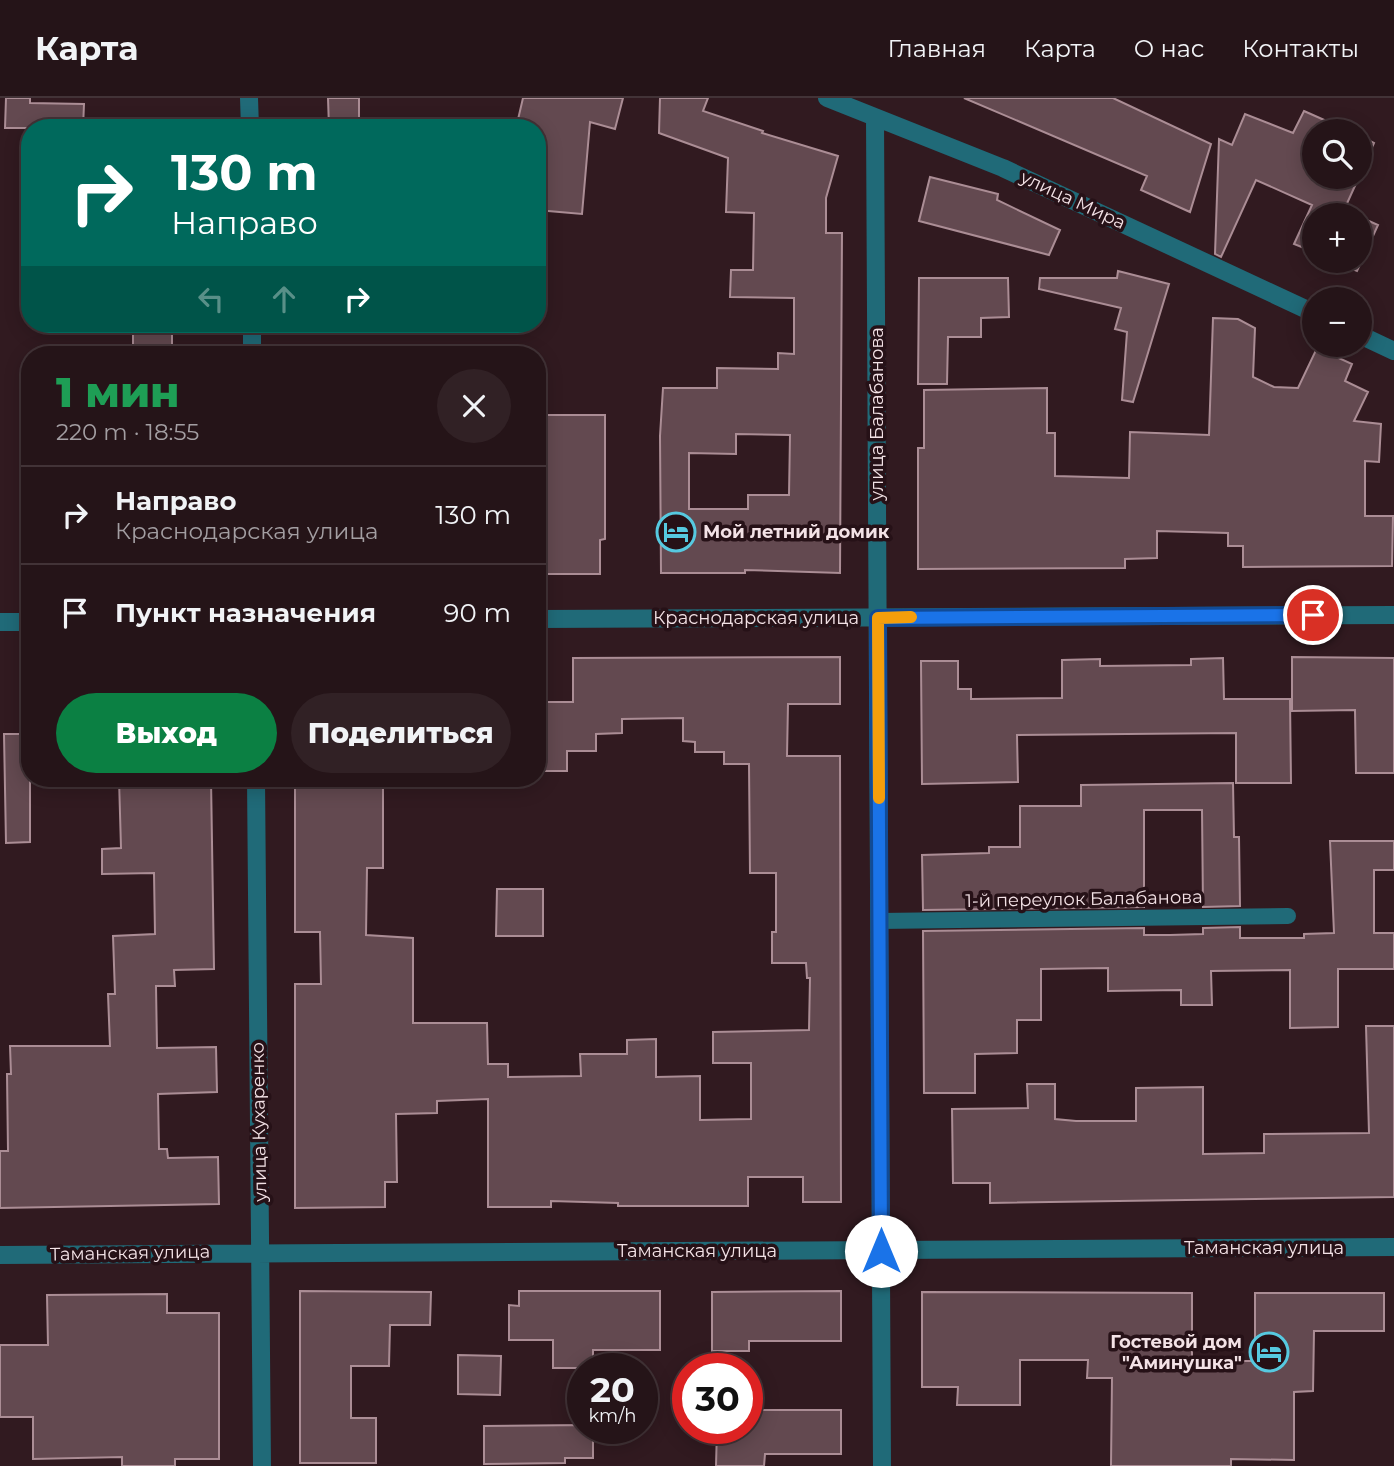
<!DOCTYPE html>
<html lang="ru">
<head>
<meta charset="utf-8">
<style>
	body { margin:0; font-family:Montserrat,sans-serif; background:#312125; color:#f1f3f6; height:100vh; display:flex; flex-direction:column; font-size:26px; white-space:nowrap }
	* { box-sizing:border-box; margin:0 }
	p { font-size:23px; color:#a39ea2 }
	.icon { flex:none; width:38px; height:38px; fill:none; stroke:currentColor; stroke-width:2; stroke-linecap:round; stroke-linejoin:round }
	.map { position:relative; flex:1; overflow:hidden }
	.sheet { position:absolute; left:21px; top:248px; width:525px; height:441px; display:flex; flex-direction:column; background:#251418; border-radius:28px; box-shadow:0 4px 18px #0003,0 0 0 2px #423337 }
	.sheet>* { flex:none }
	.top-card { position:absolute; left:21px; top:21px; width:525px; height:214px; border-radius:28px; box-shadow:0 4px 18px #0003,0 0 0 2px #423337; background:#00695c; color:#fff; overflow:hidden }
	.fabs { position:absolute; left:1302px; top:21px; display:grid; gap:14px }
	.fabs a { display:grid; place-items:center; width:70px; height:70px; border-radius:50%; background:#251418; box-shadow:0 4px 18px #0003,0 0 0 2px #423337; font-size:35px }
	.speed { position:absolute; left:567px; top:1255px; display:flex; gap:14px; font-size:35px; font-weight:700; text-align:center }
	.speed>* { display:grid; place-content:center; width:91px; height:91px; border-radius:50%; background:#251418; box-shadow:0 4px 18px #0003,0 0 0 2px #423337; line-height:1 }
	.speed small { font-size:18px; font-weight:400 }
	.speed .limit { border:10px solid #d22; background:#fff; color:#111 }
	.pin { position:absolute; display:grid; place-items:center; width:60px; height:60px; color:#fff; margin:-30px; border:4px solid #fff; border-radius:50%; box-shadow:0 2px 7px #0007 }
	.me { position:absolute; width:77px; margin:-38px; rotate:0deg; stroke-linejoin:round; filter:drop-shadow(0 0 5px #0008) }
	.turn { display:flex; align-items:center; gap:24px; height:147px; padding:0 35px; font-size:32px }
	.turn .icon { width:91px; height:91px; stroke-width:2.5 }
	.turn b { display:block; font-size:49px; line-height:60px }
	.lanes { display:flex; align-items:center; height:66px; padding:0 35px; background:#0003; justify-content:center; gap:35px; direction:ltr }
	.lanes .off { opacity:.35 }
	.round { display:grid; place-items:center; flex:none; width:74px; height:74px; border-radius:37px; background:#312125 }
	.headline { display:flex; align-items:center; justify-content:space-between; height:119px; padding:0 35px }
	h1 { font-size:42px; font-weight:800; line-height:52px; color:#1e9e55 }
	.cta { display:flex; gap:14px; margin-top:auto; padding:14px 35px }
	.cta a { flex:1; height:80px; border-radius:42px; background:#0b8043; color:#fff; font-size:28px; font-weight:800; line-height:80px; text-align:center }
	.cta a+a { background:#312125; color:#f1f3f6 }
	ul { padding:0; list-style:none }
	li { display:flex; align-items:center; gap:21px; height:98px; padding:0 35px; border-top:2px solid #423337 }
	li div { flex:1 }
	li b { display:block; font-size:26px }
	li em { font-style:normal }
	header { display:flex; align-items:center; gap:42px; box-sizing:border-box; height:98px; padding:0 35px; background:#251418; border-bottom:2px solid #423337 }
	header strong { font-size:33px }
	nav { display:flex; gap:38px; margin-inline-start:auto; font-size:24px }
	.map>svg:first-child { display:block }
	.building { fill:#634950; stroke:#ab8d95; stroke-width:2; fill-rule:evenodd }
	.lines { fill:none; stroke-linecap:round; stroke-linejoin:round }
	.service { stroke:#206a78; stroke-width:16 }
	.minor { stroke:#206a78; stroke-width:18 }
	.route-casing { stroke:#114b97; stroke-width:18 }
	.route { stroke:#1a73e8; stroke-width:12 }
	.slow { stroke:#f59e0b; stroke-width:12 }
	.labels { text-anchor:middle; stroke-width:7; stroke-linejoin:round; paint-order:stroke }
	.street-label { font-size:18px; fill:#f3e2e6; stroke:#261117 }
	.poi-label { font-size:18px; font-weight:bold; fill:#f3e2e6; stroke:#261117; text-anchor:start }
</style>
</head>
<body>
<header>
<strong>Карта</strong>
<nav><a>Главная</a><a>Карта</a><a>О нас</a><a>Контакты</a></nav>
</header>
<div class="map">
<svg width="1394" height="1368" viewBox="0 0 1394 1368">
	<rect width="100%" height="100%" fill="#311a20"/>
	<!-- building -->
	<path class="building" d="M6 0H30V5L84 6 83 30H5Z
		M328 0H359V30H329Z
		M523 0H623L615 31 590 24 582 116 537 112V30H516Z
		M660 0H708L703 13 763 33 762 35 838 58 826 100V135H842L840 475 745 472V475H661L660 338 663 290H717V270L778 271V255L794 256V200L730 199 731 172H753L754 115 726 114 728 60 659 35ZM736 336 790 337 789 397H748V411H689V355L736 356Z
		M964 0H1113L1211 46 1190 114 1141 92 1147 78Z
		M1304 13 1349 33H1314V79H1359L1344 112 1356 117H1314V154L1294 146 1312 107 1256 82 1221 159 1215 156 1219 41 1232 47 1245 16 1293 35Z
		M1360 38 1374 45 1360 77Z
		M930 79 998 96 997 102 1060 132 1049 157 919 123Z
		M1360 119 1378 127 1357 173 1333 163H1360Z
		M1118 173 1169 186 1133 304 1122 302 1127 234 1115 231 1121 210 1039 191 1040 180H1117Z
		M919 180H1008L1009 219 981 220V239H948L947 286H918Z
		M1213 220 1238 221 1255 230 1253 279 1274 289 1298 290 1317 250 1352 266 1345 283 1368 294 1354 323 1381 326 1379 364 1365 363V418H1393L1392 468 1243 469V448H1228V435L1157 433V460L1125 461V470L918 471V350H924V292L1047 290V335H1055V378L1129 380 1130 334 1209 337Z
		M133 226H172V257H133Z
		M539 317H605V441L600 442V476H537Z
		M840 559V606H788L787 658H840L841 1104H803V1079H748V1108H618V1105L551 1103V1109H488V1001L437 1003V1015L396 1016 397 1084H385V1109L295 1110V886H321L320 834H295V681H383V770H367L366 837 413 840V925H487L488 966H508V979L581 978 580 956H627V942L656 941V979L700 978V1022L751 1021V965H713V934L809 932 810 880H807L806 865H772V834H776V775H750L749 666H724V654H695V644L683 643V620L622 621V635L596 636V653H567V673H537V604H573V560Z
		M1292 559 1394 560V675H1356L1355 612 1292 613Z
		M1223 560 1224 601H1290L1291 685H1236V635L1017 637 1018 684 922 686 921 563H958V591H971V601L1062 600V562L1100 561V568L1191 567V561Z
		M4 636H30V744L6 745Z
		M119 681H211L214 871 174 872 175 888H156L157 950 216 949 217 994 158 996 159 1051H167L168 1060 218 1059 219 1106 0 1110V1053H8L7 976H11L10 948H110L108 896H115L113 838 155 836 154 775 102 776V751L121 750Z
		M1233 685 1234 739H1239L1240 808 1203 809 1202 712H1144V809L923 812 922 757 989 755V749H1020V708H1081V687Z
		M1330 743H1394V772H1374V835H1394V871H1338V929L1290 930V872L1211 873 1212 907H1181V892L1108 893V870L1041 871V922H1017V955L975 956V995H924L923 833 1144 830V837H1170L1203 836V830L1240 829V840H1304V836L1334 835Z
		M497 791H543V838H496Z
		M1366 928H1394V1099L990 1105V1085H953L952 1011 1028 1010 1027 986H1055V1021L1076 1023H1136V990L1203 989V1056L1264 1055V1036L1369 1035Z
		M300 1193 431 1194 430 1227H390L389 1268H351V1320H376V1365H300Z
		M519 1193H660V1252H593V1270H553V1242H509V1207L519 1208Z
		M841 1193V1243H749V1253H712V1194Z
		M922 1194 1192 1195V1263H1255V1195H1384V1233H1314L1313 1293 1294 1294V1362L1231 1361V1368H1111L1112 1280H1087L1088 1262H1020V1307H957L958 1289H922Z
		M167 1196V1215H219V1361H175V1368H122V1359L33 1361V1319H0V1247H48L47 1197Z
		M458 1257 501 1258 500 1297 458 1296Z
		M747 1312H841V1356H765L764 1368H716L717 1330H747Z
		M583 1327V1330H593V1360H565V1365L484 1366V1328Z"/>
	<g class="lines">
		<!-- service -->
		<path class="service" d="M879 823 1288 818"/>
		<!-- minor -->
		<path class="minor" d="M249 0 250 30
			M827 0 1003 70 1314 215
			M875 20 882 1368
			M252 226V257
			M1360 237 1394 253
			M537 521 1394 517
			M0 524H30
			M256 681 262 1368
			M0 1157 1394 1149"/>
	</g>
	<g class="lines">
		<defs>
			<path id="route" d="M881 1153 878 520 1313 517"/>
		</defs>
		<!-- route casing -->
		<use href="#route" class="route-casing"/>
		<!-- route -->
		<use href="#route" class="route"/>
		<!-- slow -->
		<path class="slow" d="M879 700 878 520 911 519"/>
	</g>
	<!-- icons -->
	<defs>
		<symbol id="hotel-ring" viewBox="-11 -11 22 22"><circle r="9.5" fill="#261117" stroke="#56c9e0" stroke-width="1.5"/><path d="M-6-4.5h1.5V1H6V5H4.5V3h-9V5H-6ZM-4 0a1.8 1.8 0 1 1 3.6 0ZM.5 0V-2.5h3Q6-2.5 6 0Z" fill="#56c9e0"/></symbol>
	</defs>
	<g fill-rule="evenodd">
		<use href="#hotel-ring" x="654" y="412" width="44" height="44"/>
		<use href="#hotel-ring" x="1247" y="1232" width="44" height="44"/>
	</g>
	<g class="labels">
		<!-- street labels -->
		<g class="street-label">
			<text transform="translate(1073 102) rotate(25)" y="6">улица Мира</text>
			<text transform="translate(877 316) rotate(-90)" y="6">улица Балабанова</text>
			<text x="756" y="526">Краснодарская улица</text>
			<text transform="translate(1084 801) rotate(-1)" y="6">1-й переулок Балабанова</text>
			<text transform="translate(259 1024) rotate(-91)" y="6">улица Кухаренко</text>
			<text x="1264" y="1156">Таманская улица</text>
			<text x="697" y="1159">Таманская улица</text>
			<text transform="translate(130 1155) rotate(-1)" y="6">Таманская улица</text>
		</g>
		<!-- poi labels -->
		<g class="poi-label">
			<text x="703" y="440">Мой летний домик</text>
			<text x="1242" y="1250" text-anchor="end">Гостевой дом<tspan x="1242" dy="21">"Аминушка"</tspan></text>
		</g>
	</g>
</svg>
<div class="fabs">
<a><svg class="icon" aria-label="search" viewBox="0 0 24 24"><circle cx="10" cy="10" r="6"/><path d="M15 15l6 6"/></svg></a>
<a>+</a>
<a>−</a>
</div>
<div class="speed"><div>20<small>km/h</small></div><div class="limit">30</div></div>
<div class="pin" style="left:1313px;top:517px;background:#d93025"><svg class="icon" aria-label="arrive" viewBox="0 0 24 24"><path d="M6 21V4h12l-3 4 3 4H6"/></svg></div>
<svg class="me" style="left:881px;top:1153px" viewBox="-20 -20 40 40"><circle r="19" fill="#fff"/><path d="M0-13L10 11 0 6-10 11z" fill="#1a73e8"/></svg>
<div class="top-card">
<div class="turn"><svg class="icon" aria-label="right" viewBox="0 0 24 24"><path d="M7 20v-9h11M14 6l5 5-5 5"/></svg><div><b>130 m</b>Направо</div></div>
<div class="lanes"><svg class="icon off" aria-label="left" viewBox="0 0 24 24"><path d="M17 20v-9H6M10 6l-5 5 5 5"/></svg><svg class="icon off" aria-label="ahead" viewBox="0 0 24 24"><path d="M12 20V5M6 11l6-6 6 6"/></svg><svg class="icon" aria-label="right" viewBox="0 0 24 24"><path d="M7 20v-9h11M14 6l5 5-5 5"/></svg></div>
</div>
<section class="sheet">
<div class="headline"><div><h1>1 мин</h1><p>220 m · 18:55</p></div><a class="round"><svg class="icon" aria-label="close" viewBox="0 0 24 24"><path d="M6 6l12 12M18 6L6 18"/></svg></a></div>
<ul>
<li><svg class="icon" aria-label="right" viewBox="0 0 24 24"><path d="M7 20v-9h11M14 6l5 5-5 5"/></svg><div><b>Направо</b><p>Краснодарская улица</p></div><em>130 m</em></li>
<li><svg class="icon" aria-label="arrive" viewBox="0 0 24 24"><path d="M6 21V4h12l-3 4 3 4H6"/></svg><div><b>Пункт назначения</b></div><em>90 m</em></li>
</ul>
<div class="cta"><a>Выход</a><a>Поделиться</a></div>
</section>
</div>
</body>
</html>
